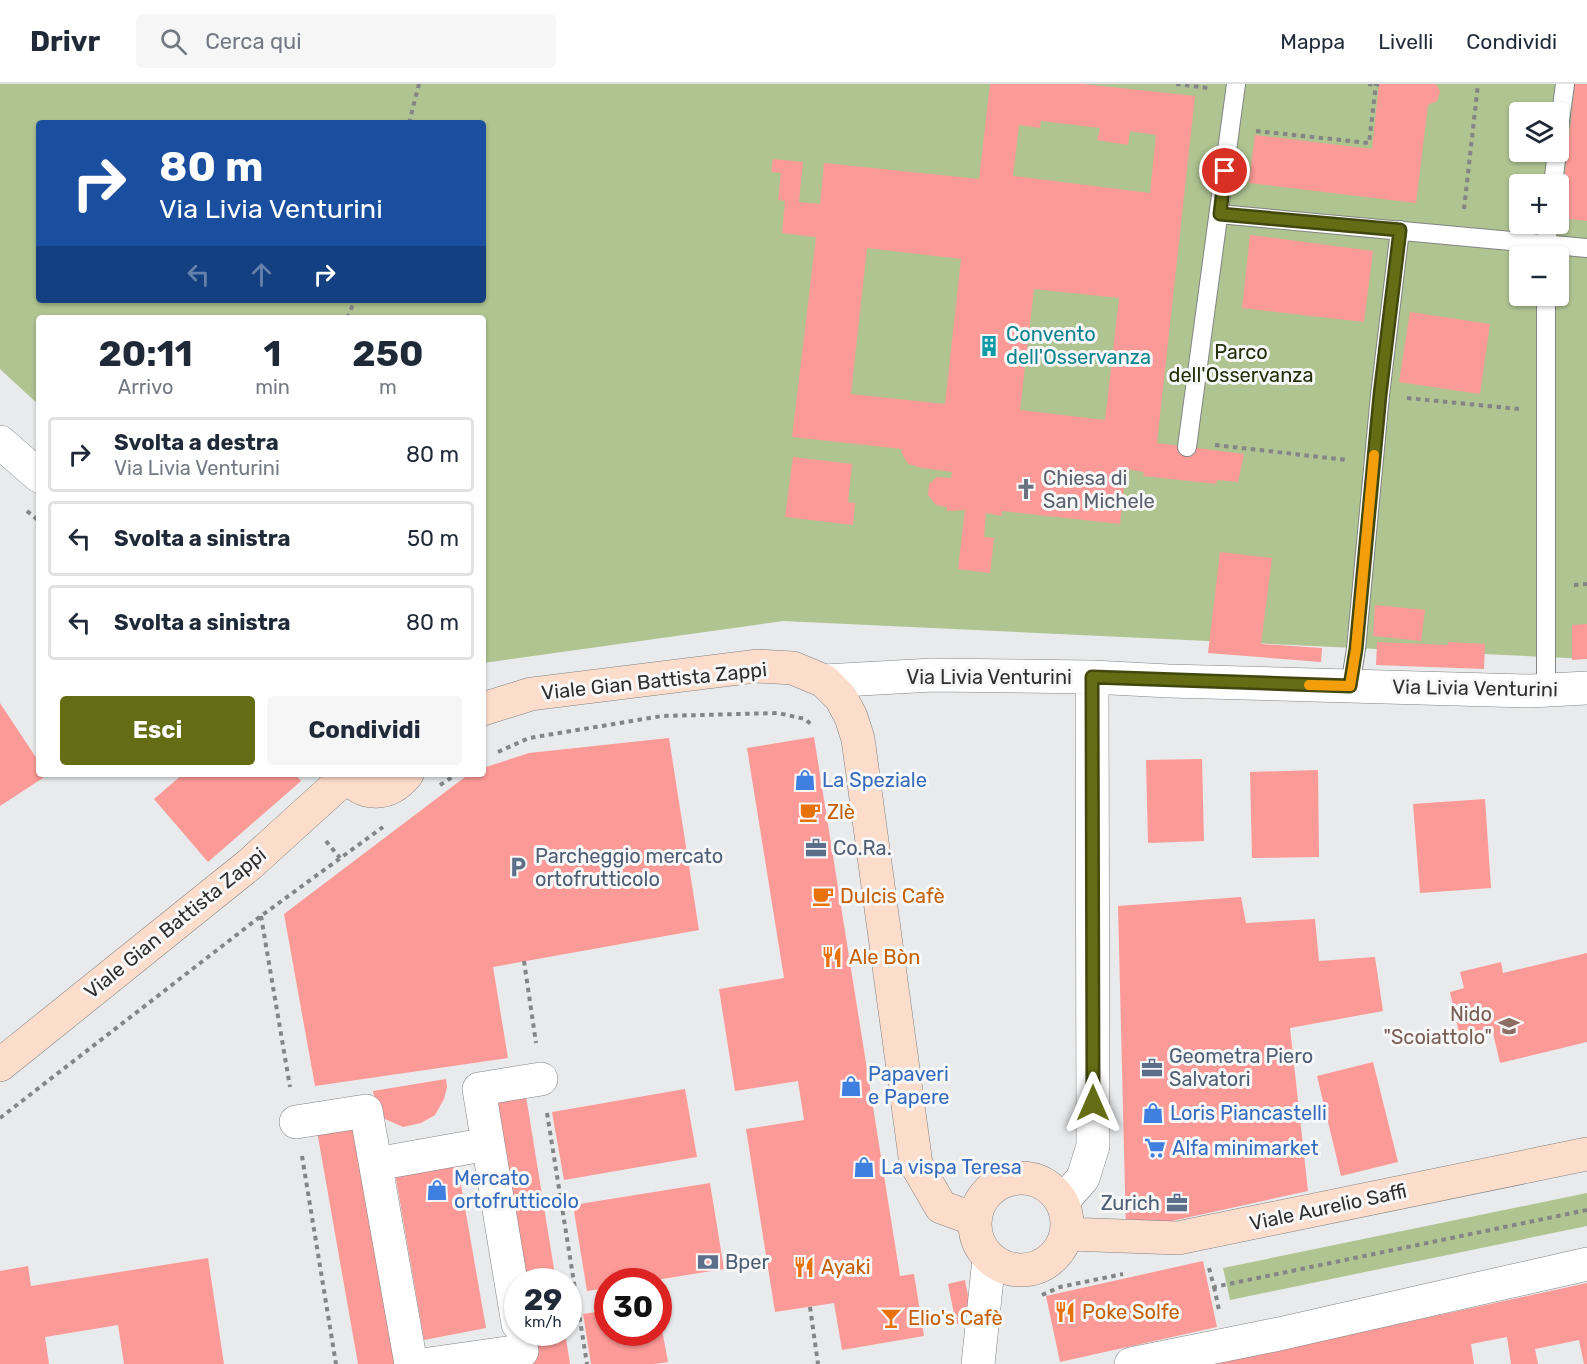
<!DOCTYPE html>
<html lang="it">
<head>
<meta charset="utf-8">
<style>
	body { margin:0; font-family:Rubik,sans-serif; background:#f6f6f7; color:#1f2937; height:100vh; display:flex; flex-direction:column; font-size:22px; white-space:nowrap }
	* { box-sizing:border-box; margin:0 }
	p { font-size:20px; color:#747a83 }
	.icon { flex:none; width:33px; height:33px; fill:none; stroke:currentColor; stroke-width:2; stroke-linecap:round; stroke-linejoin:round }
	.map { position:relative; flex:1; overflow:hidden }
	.sheet { position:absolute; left:36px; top:231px; width:450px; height:462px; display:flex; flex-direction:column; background:#fff; border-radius:6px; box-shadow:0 2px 4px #0004 }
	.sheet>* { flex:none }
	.top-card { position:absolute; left:36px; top:36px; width:450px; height:183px; border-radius:6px; box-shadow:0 2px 4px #0004; background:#1a4fa0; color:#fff; overflow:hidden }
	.fabs { position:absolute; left:1509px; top:18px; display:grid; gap:12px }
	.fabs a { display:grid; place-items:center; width:60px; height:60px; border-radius:6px; background:#fff; box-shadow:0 2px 4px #0004; font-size:30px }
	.speed { position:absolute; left:504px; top:1184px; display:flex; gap:12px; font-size:30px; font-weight:700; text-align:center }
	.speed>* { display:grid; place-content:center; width:78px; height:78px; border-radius:50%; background:#fff; box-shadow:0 2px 4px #0004; line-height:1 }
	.speed small { font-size:15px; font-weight:400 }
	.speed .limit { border:9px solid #d22; background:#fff; color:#111 }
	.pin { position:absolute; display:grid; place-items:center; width:51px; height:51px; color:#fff; margin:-26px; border:3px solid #fff; border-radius:50%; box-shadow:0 2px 6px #0007 }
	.me { position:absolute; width:66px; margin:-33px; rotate:0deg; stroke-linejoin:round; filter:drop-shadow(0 0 4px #0008) }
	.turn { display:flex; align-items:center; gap:21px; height:126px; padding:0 24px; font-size:27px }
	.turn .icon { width:78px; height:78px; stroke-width:2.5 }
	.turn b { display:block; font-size:42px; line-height:51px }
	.lanes { display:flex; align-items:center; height:57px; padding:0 24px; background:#0003; justify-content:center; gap:30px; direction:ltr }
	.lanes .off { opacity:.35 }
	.eta { display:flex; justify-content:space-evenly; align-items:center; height:102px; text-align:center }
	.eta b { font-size:36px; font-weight:700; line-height:42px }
	.cta { display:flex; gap:12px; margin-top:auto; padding:12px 24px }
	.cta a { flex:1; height:69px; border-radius:6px; background:#646d14; color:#fff; font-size:24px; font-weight:700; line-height:69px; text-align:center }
	.cta a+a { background:#f6f6f7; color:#1f2937 }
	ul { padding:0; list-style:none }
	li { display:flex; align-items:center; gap:18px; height:75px; margin:0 12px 9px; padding:0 12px; border:3px solid #e0e1e3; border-radius:6px }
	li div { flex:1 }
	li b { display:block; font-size:22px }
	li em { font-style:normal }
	header { display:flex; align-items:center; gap:36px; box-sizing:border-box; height:84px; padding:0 30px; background:#fff; border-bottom:2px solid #e0e1e3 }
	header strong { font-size:28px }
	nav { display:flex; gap:33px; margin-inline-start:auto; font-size:21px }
	.search { width:420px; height:54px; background:#f6f6f7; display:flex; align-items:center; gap:15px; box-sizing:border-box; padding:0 21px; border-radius:6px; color:#747a83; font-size:22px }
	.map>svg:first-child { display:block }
	.green { fill:#afc491; fill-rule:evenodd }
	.building { fill:#fc9a97; fill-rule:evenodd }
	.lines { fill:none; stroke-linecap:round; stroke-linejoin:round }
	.lane-casing { stroke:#828383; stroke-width:20 }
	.street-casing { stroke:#828383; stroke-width:34 }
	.secondary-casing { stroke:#828383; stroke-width:34 }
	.path { stroke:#848585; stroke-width:4; stroke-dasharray:4.5 4.5; stroke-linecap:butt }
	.lane { stroke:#fff; stroke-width:18 }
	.street { stroke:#fff; stroke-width:33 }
	.secondary { stroke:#fcdcca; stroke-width:33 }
	.route-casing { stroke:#41470d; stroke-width:15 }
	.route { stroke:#646d14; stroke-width:10 }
	.slow { stroke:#f59e0b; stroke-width:10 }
	.labels { text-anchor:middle; stroke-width:6; stroke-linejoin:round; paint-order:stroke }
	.culture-label { font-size:20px; fill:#0d838f; stroke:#f7f7f8; text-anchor:start }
	.park-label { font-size:20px; fill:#232f0b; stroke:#f7f7f8 }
	.worship-label { font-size:20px; fill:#5b616d; stroke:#f7f7f8; text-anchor:start }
	.street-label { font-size:20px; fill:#2f2f2f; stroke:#f7f7f8 }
	.shop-label { font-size:20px; fill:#366cbe; stroke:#f7f7f8; text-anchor:start }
	.food-label { font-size:20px; fill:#c56008; stroke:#f7f7f8; text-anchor:start }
	.service-label { font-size:20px; fill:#4e5e75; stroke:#f7f7f8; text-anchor:start }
	.education-label { font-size:20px; fill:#785e54; stroke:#f7f7f8; text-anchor:end }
</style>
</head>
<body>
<header>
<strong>Drivr</strong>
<div class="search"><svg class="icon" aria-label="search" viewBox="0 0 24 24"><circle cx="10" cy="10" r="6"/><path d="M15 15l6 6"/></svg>Cerca qui</div>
<nav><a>Mappa</a><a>Livelli</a><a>Condividi</a></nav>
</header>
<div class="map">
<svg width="1587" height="1280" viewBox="0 0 1587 1280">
	<rect width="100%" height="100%" fill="#e9eaeb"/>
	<!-- green -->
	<path class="green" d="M0 0H1587V575L783 537 483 579V234H39V321L0 285ZM1520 28H1558V68H1520ZM39 39H483V216H39ZM1520 100H1558V140H1520ZM1520 172H1558V212H1520Z
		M1587 1109V1142L1230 1216 1223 1184Z"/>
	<!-- building -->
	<path class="building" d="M990 0H1083L1195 12 1157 359 1244 370 1238 398 1217 396 1216 400 1208 399 1143 392 1144 388 1126 385 1120 440 1002 427V432L986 429 984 453 994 454 990 489 958 485 965 426 947 427V423L936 421 928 411 929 400 937 393 951 394 952 388 922 384 908 380 901 368 902 365 792 353 816 153 782 149 785 117 778 116 781 89 771 88 773 75 803 78 799 118 820 120 824 79 979 95ZM1041 37 1100 44 1097 56 1128 61 1130 47 1156 51 1150 109 1013 92 1019 41 1040 44ZM867 164 961 175 945 320 851 310ZM1034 205 1119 214 1105 336 1020 326Z
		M1379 0H1436L1440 7 1437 17 1428 21 1416 119 1249 99 1255 51 1372 65Z
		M1575 0H1587V137L1560 134Z
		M1250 151 1373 167 1364 238 1242 224Z
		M1410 228 1490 240 1480 310 1399 298Z
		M793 373 852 380 848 418 855 419 853 441 785 433Z
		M1220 468 1272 474 1261 560 1322 564 1321 578 1208 569Z
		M1375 521 1425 526 1421 557 1373 552Z
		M1587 540V575L1572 576V541Z
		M1377 558 1448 561V558L1485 560 1484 585 1376 581Z
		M0 619 39 678V690H49L0 722Z
		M814 653 900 1192 914 1190 924 1252 842 1266 834 1219 775 1228 746 1045 804 1036 798 997 735 1007 719 905 784 894 747 664Z
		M669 654 699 846 493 883 508 974 315 1002 284 830 469 690H483V684L529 669Z
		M1202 675 1204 757 1148 759 1146 676Z
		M1318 686 1319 773 1252 774 1250 688Z
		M183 690H295L301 697 208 778 154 715Z
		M1485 715 1491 804 1420 809 1413 720Z
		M1241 813 1246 839 1315 835 1319 877 1375 873 1383 927 1290 944 1308 1107 1126 1147 1118 822Z
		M1587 869V958L1500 979 1492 945 1460 953 1450 908 1464 904 1460 888 1501 878 1503 889Z
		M1373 978 1398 1078 1341 1092 1317 992Z
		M446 995 447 1003 444 1015 435 1031 421 1039 403 1043 385 1035 376 1022 373 1007Z
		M685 1005 697 1073 564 1096 552 1028Z
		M525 1006 556 1197H518L488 1012Z
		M354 1040 395 1280H358L317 1047Z
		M457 1078 486 1244 424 1256 395 1089Z
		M710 1099 724 1185 650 1197H608V1204L587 1207 573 1121Z
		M208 1174 224 1280H124L118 1241 45 1253 49 1280H0V1187L28 1182 31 1202Z
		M1203 1177 1217 1243 1060 1278 1046 1212Z
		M965 1196 973 1237 956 1240 948 1200Z
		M1587 1199V1280H1584L1579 1256 1535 1265 1538 1280H1511L1507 1253 1471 1260 1474 1280H1213Z
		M658 1224 668 1278 654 1280H591L583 1230 608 1226V1248H658Z
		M527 1248H565L570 1280H532Z"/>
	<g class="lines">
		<defs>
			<path id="lane" d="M1558 52 1565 0
				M1553 100 1557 68
				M1219 130 1587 164
				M1546 171 1548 140
				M1546 212V607
				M1187 363 1236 0
				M1350 602 1356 565 1380 311 1400 146"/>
			<path id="street" d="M0 358 39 392
				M824 597 933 591 1092 593 1169 597 1530 607 1587 604
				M296 1038 366 1027 411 1280
				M376 1080 488 1060
				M1063 1117 1083 1094 1093 1062 1092 593
				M518 1240 479 1005 541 995
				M429 1280 522 1267
				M978 1280 989 1175
				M1131 1280 1279 1250 1587 1180"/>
			<path id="secondary" d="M483 625 531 610 757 582 793 584 824 597 841 614 851 633 858 655 916 1080 941 1123 974 1135
				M346 690C363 714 389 712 407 690
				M0 981 250 780 347 692
				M975 1140a46 46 0 1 1 92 0a46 46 0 1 1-92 0Z
				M1067 1150 1178 1154 1587 1070"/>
		</defs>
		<!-- lane casing -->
		<use href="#lane" class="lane-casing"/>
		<!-- street casing -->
		<use href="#street" class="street-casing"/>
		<!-- secondary casing -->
		<use href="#secondary" class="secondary-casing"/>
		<!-- path -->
		<path class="path" d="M1176 0 1208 4
			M1368 0 1379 1
			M409 39 419 0
			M1256 47 1369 59 1376 0
			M1464 125 1478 0
			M347 234 355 216
			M1407 314 1519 325
			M1215 361 1347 376
			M27 427 39 437
			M1574 501 1587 500
			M498 668 529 654 662 632 778 629 805 635 813 642
			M483 670V672
			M440 701 457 690
			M326 757 340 774
			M261 832 290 1003
			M524 877 536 959
			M547 1029 587 1280
			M0 1034 261 832 383 743
			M302 1072 336 1280
			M1209 1184 1214 1203 1587 1126
			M1214 1203 1219 1226
			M1042 1211 1060 1203 1123 1190
			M810 1223 818 1280"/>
		<!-- lane -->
		<use href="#lane" class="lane"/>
		<!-- street -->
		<use href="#street" class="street"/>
		<!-- secondary -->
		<use href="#secondary" class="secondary"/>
	</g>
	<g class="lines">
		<defs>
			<path id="route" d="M1093 1019 1092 593 1350 602 1356 565 1380 311 1400 146 1220 130 1225 87"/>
		</defs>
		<!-- route casing -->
		<use href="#route" class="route-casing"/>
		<!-- route -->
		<use href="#route" class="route"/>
		<!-- slow -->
		<path class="slow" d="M1309 601 1350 602 1356 565 1374 371"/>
	</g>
	<!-- icons -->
	<defs>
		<symbol id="building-bare" viewBox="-9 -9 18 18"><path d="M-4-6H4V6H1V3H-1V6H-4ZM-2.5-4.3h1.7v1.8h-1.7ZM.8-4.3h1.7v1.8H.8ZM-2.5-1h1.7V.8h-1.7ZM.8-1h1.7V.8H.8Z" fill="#0f9aa8" stroke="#f7f7f8" stroke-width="2.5" paint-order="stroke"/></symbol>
		<symbol id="church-bare" viewBox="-9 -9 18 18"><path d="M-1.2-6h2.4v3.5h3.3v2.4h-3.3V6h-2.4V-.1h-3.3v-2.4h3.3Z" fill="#6b7280" stroke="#f7f7f8" stroke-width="2.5" paint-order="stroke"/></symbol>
		<symbol id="shop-bare" viewBox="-9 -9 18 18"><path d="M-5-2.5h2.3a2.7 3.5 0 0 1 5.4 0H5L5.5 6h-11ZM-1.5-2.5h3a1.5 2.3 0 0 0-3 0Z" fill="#3f7fe0" stroke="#f7f7f8" stroke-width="2.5" paint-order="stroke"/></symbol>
		<symbol id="cafe-bare" viewBox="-9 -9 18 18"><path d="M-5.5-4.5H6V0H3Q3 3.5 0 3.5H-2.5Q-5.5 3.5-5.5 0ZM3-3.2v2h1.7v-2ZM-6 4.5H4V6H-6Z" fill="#e8710a" stroke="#f7f7f8" stroke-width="2.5" paint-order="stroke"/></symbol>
		<symbol id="office-bare" viewBox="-9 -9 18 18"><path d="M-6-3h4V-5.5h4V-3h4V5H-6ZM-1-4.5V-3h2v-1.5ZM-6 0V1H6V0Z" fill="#5c6f8a" stroke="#f7f7f8" stroke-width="2.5" paint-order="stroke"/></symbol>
		<symbol id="parking-bare" viewBox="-9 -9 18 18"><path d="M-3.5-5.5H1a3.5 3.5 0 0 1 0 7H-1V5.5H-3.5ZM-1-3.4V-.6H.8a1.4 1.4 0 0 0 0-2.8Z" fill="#5c6f8a" stroke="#f7f7f8" stroke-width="2.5" paint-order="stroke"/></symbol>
		<symbol id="restaurant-bare" viewBox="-9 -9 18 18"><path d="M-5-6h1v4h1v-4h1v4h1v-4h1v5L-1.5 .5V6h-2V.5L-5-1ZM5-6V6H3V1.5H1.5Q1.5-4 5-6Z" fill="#e8710a" stroke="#f7f7f8" stroke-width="2.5" paint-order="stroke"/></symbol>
		<symbol id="school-bare" viewBox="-9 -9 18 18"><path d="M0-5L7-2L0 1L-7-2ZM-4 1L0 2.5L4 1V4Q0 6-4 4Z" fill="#8d6e63" stroke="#f7f7f8" stroke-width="2.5" paint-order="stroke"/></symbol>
		<symbol id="supermarket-bare" viewBox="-9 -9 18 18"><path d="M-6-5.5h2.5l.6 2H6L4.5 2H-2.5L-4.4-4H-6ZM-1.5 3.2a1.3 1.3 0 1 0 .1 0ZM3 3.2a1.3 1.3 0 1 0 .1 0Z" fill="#3f7fe0" stroke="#f7f7f8" stroke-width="2.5" paint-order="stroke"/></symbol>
		<symbol id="bank-bare" viewBox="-9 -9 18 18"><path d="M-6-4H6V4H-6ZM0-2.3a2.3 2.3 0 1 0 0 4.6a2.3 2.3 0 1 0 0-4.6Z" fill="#5c6f8a" stroke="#f7f7f8" stroke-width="2.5" paint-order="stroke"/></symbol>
		<symbol id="bar-bare" viewBox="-9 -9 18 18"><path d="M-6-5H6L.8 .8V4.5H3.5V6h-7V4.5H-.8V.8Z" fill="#e8710a" stroke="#f7f7f8" stroke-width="2.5" paint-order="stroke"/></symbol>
	</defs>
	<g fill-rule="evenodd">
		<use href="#building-bare" x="974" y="247" width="30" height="30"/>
		<use href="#church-bare" x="1011" y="390" width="30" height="30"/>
		<use href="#shop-bare" x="790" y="681" width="30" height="30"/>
		<use href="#cafe-bare" x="795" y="713" width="30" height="30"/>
		<use href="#office-bare" x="801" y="749" width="30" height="30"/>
		<use href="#parking-bare" x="503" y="768" width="30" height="30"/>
		<use href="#cafe-bare" x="808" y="797" width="30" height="30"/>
		<use href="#restaurant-bare" x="817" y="858" width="30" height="30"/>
		<use href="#school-bare" x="1494" y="927" width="30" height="30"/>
		<use href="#office-bare" x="1137" y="969" width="30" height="30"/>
		<use href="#shop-bare" x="836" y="987" width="30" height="30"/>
		<use href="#shop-bare" x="1138" y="1014" width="30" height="30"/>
		<use href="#supermarket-bare" x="1140" y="1049" width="30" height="30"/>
		<use href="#shop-bare" x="849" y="1068" width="30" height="30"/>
		<use href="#shop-bare" x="422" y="1091" width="30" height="30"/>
		<use href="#office-bare" x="1162" y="1104" width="30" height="30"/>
		<use href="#bank-bare" x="693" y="1163" width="30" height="30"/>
		<use href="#restaurant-bare" x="789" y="1168" width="30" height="30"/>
		<use href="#restaurant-bare" x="1050" y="1213" width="30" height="30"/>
		<use href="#bar-bare" x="876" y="1219" width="30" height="30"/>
	</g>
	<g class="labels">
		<!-- culture labels -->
		<g class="culture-label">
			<text x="1006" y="257">Convento<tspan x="1006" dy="23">dell'Osservanza</tspan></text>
		</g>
		<!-- park labels -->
		<g class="park-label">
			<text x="1241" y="275">Parco<tspan x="1241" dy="23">dell'Osservanza</tspan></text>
		</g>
		<!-- worship labels -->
		<g class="worship-label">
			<text x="1043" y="401">Chiesa di<tspan x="1043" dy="23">San Michele</tspan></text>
		</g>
		<!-- street labels -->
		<g class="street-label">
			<text x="989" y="600">Via Livia Venturini</text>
			<text transform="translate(654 597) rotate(-6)" y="7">Viale Gian Battista Zappi</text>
			<text transform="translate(1475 604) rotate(1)" y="7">Via Livia Venturini</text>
			<text transform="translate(175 839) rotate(-39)" y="7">Viale Gian Battista Zappi</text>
			<text transform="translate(1328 1123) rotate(-12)" y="7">Viale Aurelio Saffi</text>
		</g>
		<!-- shop labels -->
		<g class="shop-label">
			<text x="822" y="703">La Speziale</text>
			<text x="868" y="997">Papaveri<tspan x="868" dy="23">e Papere</tspan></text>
			<text x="1170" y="1036">Loris Piancastelli</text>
			<text x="1172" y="1071">Alfa minimarket</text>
			<text x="881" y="1090">La vispa Teresa</text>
			<text x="454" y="1101">Mercato<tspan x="454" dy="23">ortofrutticolo</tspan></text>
		</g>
		<!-- food labels -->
		<g class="food-label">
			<text x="827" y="735">Zlè</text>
			<text x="840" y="819">Dulcis Cafè</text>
			<text x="849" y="880">Ale Bòn</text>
			<text x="821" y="1190">Ayaki</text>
			<text x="1082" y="1235">Poke Solfe</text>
			<text x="908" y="1241">Elio's Cafè</text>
		</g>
		<!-- service labels -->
		<g class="service-label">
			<text x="833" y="771">Co.Ra.</text>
			<text x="535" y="779">Parcheggio mercato<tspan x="535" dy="23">ortofrutticolo</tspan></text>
			<text x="1169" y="979">Geometra Piero<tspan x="1169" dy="23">Salvatori</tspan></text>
			<text x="1160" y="1126" text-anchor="end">Zurich</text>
			<text x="725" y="1185">Bper</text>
		</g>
		<!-- education labels -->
		<g class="education-label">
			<text x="1492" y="937">Nido<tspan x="1492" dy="23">"Scoiattolo"</tspan></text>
		</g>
	</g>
</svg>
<div class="fabs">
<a><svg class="icon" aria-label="layers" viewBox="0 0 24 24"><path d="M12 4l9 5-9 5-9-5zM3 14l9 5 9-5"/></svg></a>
<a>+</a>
<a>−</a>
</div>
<div class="speed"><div>29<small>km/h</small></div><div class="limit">30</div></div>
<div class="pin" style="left:1225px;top:87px;background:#d93025"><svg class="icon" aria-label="arrive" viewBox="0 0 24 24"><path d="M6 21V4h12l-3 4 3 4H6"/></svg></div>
<svg class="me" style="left:1093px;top:1019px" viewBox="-20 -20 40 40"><path d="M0-17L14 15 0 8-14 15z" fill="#646d14" stroke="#fff" stroke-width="4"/></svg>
<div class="top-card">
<div class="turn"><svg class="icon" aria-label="right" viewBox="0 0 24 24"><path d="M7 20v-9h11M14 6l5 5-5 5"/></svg><div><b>80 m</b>Via Livia Venturini</div></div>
<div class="lanes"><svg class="icon off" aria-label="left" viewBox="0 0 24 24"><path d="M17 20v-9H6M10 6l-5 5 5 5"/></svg><svg class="icon off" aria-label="ahead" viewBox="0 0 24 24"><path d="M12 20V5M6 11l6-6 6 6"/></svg><svg class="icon" aria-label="right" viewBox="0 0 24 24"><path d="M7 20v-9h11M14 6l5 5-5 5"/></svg></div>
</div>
<section class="sheet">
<div class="eta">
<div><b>20:11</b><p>Arrivo</p></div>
<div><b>1</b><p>min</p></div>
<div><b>250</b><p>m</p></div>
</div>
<ul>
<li><svg class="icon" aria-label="right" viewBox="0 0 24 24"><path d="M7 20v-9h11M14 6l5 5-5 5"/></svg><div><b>Svolta a destra</b><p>Via Livia Venturini</p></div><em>80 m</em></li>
<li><svg class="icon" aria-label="left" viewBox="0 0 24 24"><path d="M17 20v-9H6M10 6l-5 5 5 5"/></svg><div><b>Svolta a sinistra</b></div><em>50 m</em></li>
<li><svg class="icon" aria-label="left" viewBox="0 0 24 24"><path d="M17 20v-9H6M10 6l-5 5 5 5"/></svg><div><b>Svolta a sinistra</b></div><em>80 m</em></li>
</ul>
<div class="cta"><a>Esci</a><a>Condividi</a></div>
</section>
</div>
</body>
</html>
